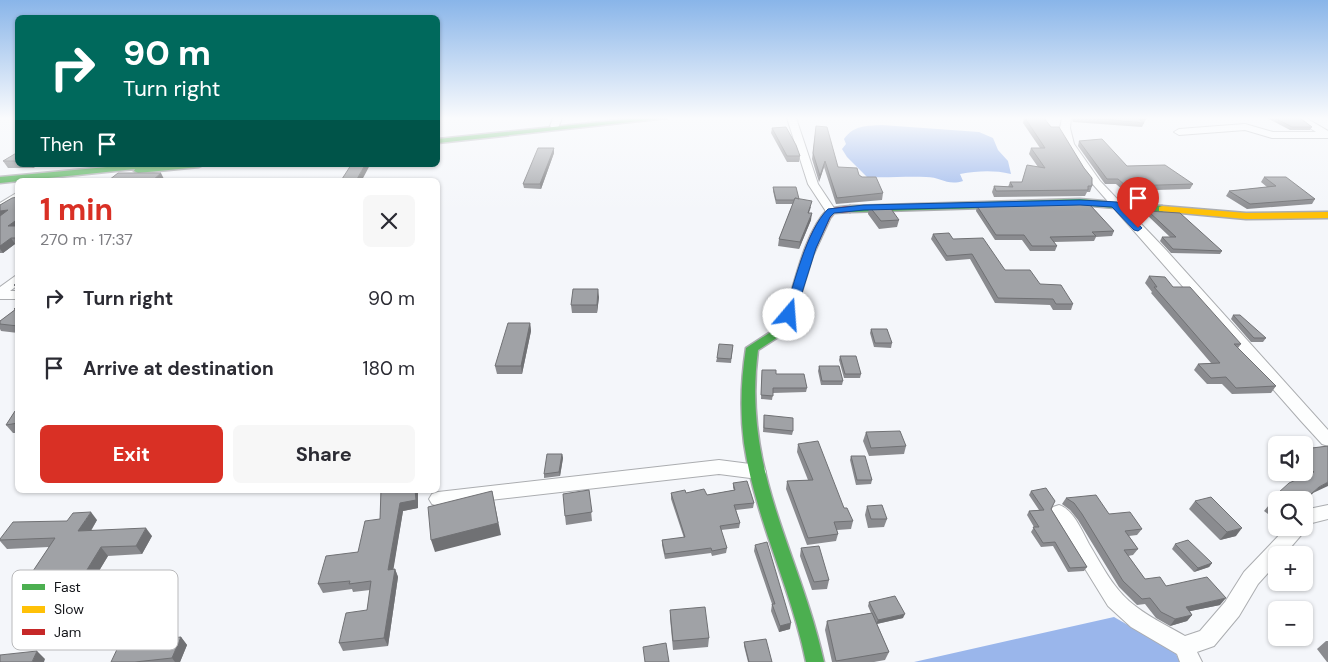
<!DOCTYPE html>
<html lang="en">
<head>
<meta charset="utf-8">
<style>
	body { margin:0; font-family:"DM Sans",sans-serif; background:#f7f7f7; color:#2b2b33; height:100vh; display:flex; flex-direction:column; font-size:19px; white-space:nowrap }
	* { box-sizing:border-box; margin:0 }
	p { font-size:16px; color:#7c7c81 }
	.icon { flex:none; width:28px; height:28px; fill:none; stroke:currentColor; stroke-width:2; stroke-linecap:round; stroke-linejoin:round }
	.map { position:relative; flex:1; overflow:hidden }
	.panel { position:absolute; left:15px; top:178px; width:425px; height:315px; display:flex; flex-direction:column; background:#fff; border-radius:8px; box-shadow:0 1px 4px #0004 }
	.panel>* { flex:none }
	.top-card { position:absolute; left:15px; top:15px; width:425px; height:152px; border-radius:8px; box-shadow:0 1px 4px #0004; background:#00695c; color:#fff; overflow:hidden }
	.buttons { position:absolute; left:1268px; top:436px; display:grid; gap:10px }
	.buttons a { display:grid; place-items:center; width:45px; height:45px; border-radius:8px; background:#fff; box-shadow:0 1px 4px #0004; font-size:25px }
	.pin { position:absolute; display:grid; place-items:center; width:42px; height:42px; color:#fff; margin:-51px -21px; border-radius:50% 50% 50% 0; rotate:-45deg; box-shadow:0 0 5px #0007 }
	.pin .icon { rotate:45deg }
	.me { position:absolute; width:55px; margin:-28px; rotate:18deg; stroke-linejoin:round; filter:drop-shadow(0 0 4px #0008) }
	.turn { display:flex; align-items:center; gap:18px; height:105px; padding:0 25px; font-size:22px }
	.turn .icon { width:65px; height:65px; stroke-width:2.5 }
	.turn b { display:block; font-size:35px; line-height:42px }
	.then { display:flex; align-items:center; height:48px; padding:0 25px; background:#0003; gap:10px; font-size:19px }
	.round { display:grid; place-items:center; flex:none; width:52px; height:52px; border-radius:8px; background:#f7f7f7 }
	.headline { display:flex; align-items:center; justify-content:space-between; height:85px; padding:0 25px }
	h1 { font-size:30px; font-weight:700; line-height:38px; color:#d93025 }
	.button { display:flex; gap:10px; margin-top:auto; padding:10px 25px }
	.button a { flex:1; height:58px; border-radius:8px; background:#d93025; color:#fff; font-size:20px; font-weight:700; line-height:58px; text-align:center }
	.button a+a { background:#f7f7f7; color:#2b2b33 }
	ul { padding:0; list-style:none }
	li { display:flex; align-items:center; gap:15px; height:70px; padding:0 25px }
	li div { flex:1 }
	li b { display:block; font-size:19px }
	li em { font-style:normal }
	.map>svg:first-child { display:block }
	.water { fill:#9ab6eb }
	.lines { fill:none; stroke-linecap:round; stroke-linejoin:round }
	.street-casing { stroke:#abadb0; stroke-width:2 }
	.fast-casing { stroke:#abadb0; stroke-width:3 }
	.slow-casing { stroke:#abadb0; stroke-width:3 }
	.jam-casing { stroke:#abadb0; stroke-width:3 }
	.street { fill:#fdfefe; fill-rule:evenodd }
	.fast { fill:#4caf50; fill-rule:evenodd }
	.slow { fill:#ffc107; fill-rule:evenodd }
	.jam { fill:#c62828; fill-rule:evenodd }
	.wall { fill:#8a8b8f }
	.shaded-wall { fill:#707174 }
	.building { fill:#a0a2a6; stroke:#707174 }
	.route { fill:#1a73e8; stroke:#114b97 }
	.key { fill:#fff; stroke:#b9b9bb; stroke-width:1 }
	.key-label { font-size:14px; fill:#15171b }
</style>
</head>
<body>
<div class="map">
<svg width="1328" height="662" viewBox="0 0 1328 662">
	<rect width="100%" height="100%" fill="#f4f6fa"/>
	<!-- water -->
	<path class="water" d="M882 125 979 132 993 138 998 150 1008 161 1011 174C993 170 978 171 960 174L963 181C947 186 941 177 926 177 907 176 887 178 867 177L847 157 842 149 846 144 844 139C854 125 866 126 882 125Z
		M1114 617 1175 652 1180 662H914Z"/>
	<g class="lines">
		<defs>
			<path id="street" d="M553 118H562L558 128H552L550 126Z
				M787 118H796L818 184 836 211 835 213H827L808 184Z
				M1062 118H1071L1070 128 1074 144 1100 181 1166 250 1328 430V446L1322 444 1301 421 1083 173 1062 139 1060 128Z
				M1295 118H1306L1328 131V138H1272L1245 130 1179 135 1174 132 1179 129 1245 124 1273 132H1316Z
				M18 192V200L0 211V203Z
				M18 274V285L10 291H18V299H0V287Z
				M719 460 758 465 764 467 766 472 764 477 758 479 719 474 438 506 432 504 429 499 432 494 438 492Z
				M1059 505C1073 509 1082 531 1089 544 1101 564 1112 586 1129 601 1146 616 1166 625 1185 636L1200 631 1225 602 1244 572 1286 528H1304V510L1328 505V519L1312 523 1306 527 1303 533 1284 555H1276V564L1258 584 1239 616 1214 646 1197 652 1202 662H1180L1177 654 1131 627 1108 606 1050 512 1053 507Z"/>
			<path id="fast" d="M638 118H667L438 143V139Z
				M128 165H157L156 167 203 165 199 167 138 173 134 171 135 169 0 183V177Z
				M1080 199 1162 206 1166 209 1162 212 1080 205 850 212 846 209 850 206Z
				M792 304 797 307 789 330 758 350C742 471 799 550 824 662H806C791 587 755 519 744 443 740 411 741 380 746 348L780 326 787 307Z"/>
			<path id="slow" d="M1162 206 1246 213 1328 212V218L1246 219 1159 211V207Z"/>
			<path id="jam" d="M840 207 850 206 854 209 850 212 834 213 830 218 813 255 797 307 792 310 788 309 787 307C796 278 806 231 828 209Z"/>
		</defs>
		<!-- street casing -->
		<use href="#street" class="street-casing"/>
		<!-- fast casing -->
		<use href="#fast" class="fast-casing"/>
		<!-- slow casing -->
		<use href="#slow" class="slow-casing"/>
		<!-- jam casing -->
		<use href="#jam" class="jam-casing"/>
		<!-- street -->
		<use href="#street" class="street"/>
		<!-- fast -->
		<use href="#fast" class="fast"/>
		<!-- slow -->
		<use href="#slow" class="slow"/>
		<!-- jam -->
		<use href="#jam" class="jam"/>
	</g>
	<!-- wall -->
	<path class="wall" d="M1024 118H1044L1092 186 1090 192H1087L1085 196 994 197 992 192 994 186 1008 187 1010 182H1022L1038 167 1029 154 1031 148H1040L1023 123Z
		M1072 118H1146V119L1142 127 1073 122Z
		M1267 118H1300L1312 127 1310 130H1290Z
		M816 126 838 167 859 175 883 193 882 200 836 204 824 167 819 182 812 159Z
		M772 128 800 156 799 162H787L771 133Z
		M1079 141 1127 166 1193 184 1190 189 1124 191 1116 184H1105L1078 146Z
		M554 148V153L541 189 524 188 523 184Z
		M18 152V165H39L33 168H8L3 161Z
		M1264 177 1315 199 1312 204 1247 209 1226 196 1229 191 1267 187 1261 182Z
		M773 187 799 199 811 207 809 213 811 220 799 249 778 246 779 239 793 204H776L773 191Z
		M18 197V244H15L3 253H0V205Z
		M869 206 899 220 897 227 879 229 868 214Z
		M977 206 1114 231 1112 236 1096 237 1094 241 1054 242 1057 246 1055 251H1030L1022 240H995L976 211Z
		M1148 211 1222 251 1220 254 1171 253 1160 241 1162 237H1170L1147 215Z
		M933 234 953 239 1005 270 1040 284 1073 304 1071 310H1053L1050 305 995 303 970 259 946 261 931 239Z
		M1149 276 1173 287 1241 344 1238 348 1276 386 1271 393 1232 394 1222 384H1207L1194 370 1198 364 1211 363 1151 293 1152 292 1145 283Z
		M599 297 597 313H572L571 305Z
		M18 306V333L1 331 0 329V321L15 310 14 309Z
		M1233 315 1266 338 1263 342H1251L1231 319Z
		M530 323 531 331 522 374H497L495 366Z
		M871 329 892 343 891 348 874 347 870 333Z
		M733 345 731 363 716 362 717 358Z
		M840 356 861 374 860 378H844L839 360Z
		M819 366 843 381 842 385H821L818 371Z
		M762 370 807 388 806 392 773 393 772 400 761 399Z
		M18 411V433H13L6 425Z
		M764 415 793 431 792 435 763 432Z
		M866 432 906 446 904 454 869 456 863 441Z
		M798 444 853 521 851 529 837 530 838 534 836 541 807 545 786 489 787 481 808 480 797 452Z
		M1328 446 1313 493 1304 502V500H1276V520L1264 511 1269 505 1274 500 1273 499 1278 493 1306 475 1303 472H1304V449Z
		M562 454 563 458 560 476 544 478V474Z
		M851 456 872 480 871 484 856 485 850 460Z
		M733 483 754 503 753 508 736 510 740 523 739 528 721 530 727 548 726 553 712 556 711 553 665 559 662 545V540L684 538 671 499V493H686L707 495 734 490 733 488Z
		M381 490 418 508 403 511 393 569H395L398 577 388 646 343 651 339 643 367 610 370 590 353 592 352 589 323 593 318 584 358 552 380 519Z
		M589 490 592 521 566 525 565 516Z
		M1031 491 1051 509 1087 567 1084 571 1068 572 1053 546 1041 547 1031 532 1034 527 1027 515 1029 511 1039 510 1029 495Z
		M1066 498 1109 514 1142 529 1137 535 1129 536 1138 549 1133 555 1128 556 1145 579 1220 605 1190 611 1192 615 1187 621 1170 626 1156 618 1145 604 1137 605 1119 587 1078 520 1070 510 1062 504Z
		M1195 501 1236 536 1220 540 1189 509Z
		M867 506 887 519 884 527 868 528 865 515Z
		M97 520 91 531 152 536 142 554 108 556 85 594 29 597 21 589 49 547 7 549 0 541V539Z
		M1175 544 1212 563 1209 567 1194 572 1172 549Z
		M755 545 790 629 779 632 771 611 772 604 754 551Z
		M801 548 829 580 827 589 812 590 800 556Z
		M869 602 903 618 877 624 889 652 885 660 874 662H832L825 630 827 621 871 613 868 606Z
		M670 610 709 638 708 647 673 650 670 618Z
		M181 637 187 645 180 662H111Z
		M1326 641H1328V662H1327L1317 649Z
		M744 642 772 662H748L744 646Z"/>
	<!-- shaded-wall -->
	<path class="shaded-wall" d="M554 148V153L541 189 540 184Z
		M825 161 824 167 819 182 820 176Z
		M31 165H39L33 168Z
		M365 165H370L362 180H357V179Z
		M161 173 164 179 163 180H153Z
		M8 210 0 217V211Z
		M812 213 811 220 799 249 800 242Z
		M18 219V228L8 226Z
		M11 238 15 244 3 253 0 249V246Z
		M598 289 599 297 597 313V305Z
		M530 323 531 331 522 374 521 366Z
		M562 454 563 458 560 476 559 472Z
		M1328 482V486L1313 493 1304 502V500L1319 487Z
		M415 490H418V508L403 511 392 578 388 570 400 503Z
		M492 491 501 535 435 552 431 540Z
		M91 512 97 520 85 540 78 531Z
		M146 528 152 536 142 554 136 546Z
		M1242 528 1236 536 1220 540 1227 532Z
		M101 547 108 556 85 594 77 586Z
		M1212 563 1209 567 1194 572 1198 568Z
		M395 569 398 577 388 646 384 638Z
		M1226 598 1220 605 1181 613 1186 607Z
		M905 614 903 618 876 624 878 620Z
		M1192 615 1187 621 1170 626 1175 619Z
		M791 623 790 629 779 632 780 626Z
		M181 637 187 645 180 662H175L172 658Z
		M37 651 45 659 44 662H32Z"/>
	<!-- building -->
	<path class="building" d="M1025 118H1044L1051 127H1059L1084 168 1092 178V186H1088V190L996 191 994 186 1013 187 1010 182H1022L1027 165 1045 168 1031 148H1045Z
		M1093 118H1146V119H1139L1144 123Z
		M1275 118H1300L1312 127H1292Z
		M816 126 827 127 838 167 857 168 859 175 862 177H876L883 193 837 198 825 161 820 176 813 153Z
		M786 127 796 145 800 156H787L772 128Z
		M1102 139 1127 166 1165 165 1193 184 1126 186 1118 179H1107L1079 141Z
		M538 148H554L540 184H523Z
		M18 152V161H3Z
		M351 165H365L357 179H342Z
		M118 173H161L153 180H109Z
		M1264 177H1286L1315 199 1250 204 1229 191 1276 186Z
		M773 187H796L799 199 795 198 794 200H776Z
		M18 197V219L8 226H18V238H11L0 246V216L8 210 0 211V205L12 198Z
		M795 198 812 201 808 213H812L800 242 779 239Z
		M1087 204 1091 206 1114 231 1092 232 1096 236 1050 237 1057 246H1032L1024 235H996L977 206Z
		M869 206H889L899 220 881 221Z
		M1148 211 1180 213 1222 251 1173 249 1162 237H1176Z
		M949 233 953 239 983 238 1005 270H1030L1040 284 1061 285 1073 304H1056L1053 299 998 298 972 254 947 256 933 234Z
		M1149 276 1165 277 1173 287H1190L1241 344H1234L1276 386 1236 388 1226 377 1211 378 1198 364 1220 363 1154 287H1157Z
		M18 282V288L14 285Z
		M573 289H598L597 305H571Z
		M18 306V326L0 324V321L16 309H14Z
		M1233 315H1240L1266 338H1254Z
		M508 323H530L521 366H495Z
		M871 329H887L892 343H875Z
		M719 344 733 345 731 359 717 358Z
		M840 356H856L861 374H845Z
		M819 366H839L843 381H822Z
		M762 370H776V374H804L807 388H773V396L761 395Z
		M15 411H18V423L6 425Z
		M764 415 793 418V431L764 428Z
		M900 431 906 446 871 448 866 432Z
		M818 441 844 508H847L853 521 834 522 838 534 808 538 787 481 813 480 798 444Z
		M1328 446V482L1319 487 1304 500H1276V510L1269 505 1281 494 1278 493 1289 483 1314 472 1304 462V449Z
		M547 454H562L559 472 544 474Z
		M851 456H865L872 480H857Z
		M747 481 754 503 734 505 740 523 720 526 727 548 712 551 711 548 665 554 662 540 685 537 671 493 685 490 686 493 704 489 707 495 735 490 733 483Z
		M1046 488 1055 501 1051 509 1087 567 1070 568 1055 542 1043 543 1033 527H1039L1029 511 1044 510 1031 491Z
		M381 490H415L416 500 400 503 388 570 395 569 384 638 339 643 346 613 367 610 371 581 349 584 350 581 318 584 326 556 358 552 365 521 380 519Z
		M589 490 592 512 565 516 563 494Z
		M492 491 498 523 431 540 428 507Z
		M1096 495 1109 514 1130 512 1142 529 1125 531 1138 549 1124 550 1145 579 1160 577 1166 586 1207 577 1226 598 1186 607 1192 615 1175 619 1161 612 1150 598 1142 599 1123 581 1082 514 1074 503 1066 498Z
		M1211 497 1242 528 1227 532 1195 501Z
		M882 505 887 519H871L867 506Z
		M91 512 78 531 146 528 136 546 101 547 77 586 21 589 55 538 0 540V539L13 522 67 521 73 513Z
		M1188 540 1212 563 1198 568 1175 544Z
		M767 542 791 623 780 626 772 604H775L755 545Z
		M819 546 829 580 814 582 801 548Z
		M895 596 905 614 878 620 869 602Z
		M705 607 709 638 673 641 670 610Z
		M872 613 889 652 836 661 827 621Z
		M181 637 172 658 135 662H111L120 643Z
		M766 639 772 662H749L744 642Z
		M666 643 669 662H645L643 647Z
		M37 651 32 662H0V655Z"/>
	<!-- sky -->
	<linearGradient id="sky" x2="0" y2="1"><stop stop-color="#89b5e9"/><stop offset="0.56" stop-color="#fafbfd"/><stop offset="1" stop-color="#fafbfd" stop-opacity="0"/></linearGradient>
	<rect width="1328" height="211" fill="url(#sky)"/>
	<!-- route -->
	<path class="route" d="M1080 200 1117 202 1142 228 1138 231 1134 230 1112 207 1080 205 864 210 834 213 830 217 816 248 795 315 789 318 784 315C794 285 806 231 828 209L864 205Z"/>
	<!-- legend -->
	<rect x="12" y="570" width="166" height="80" rx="8" class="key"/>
	<rect x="22" y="584" width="23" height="6" fill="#4caf50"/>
	<rect x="22" y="606" width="23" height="7" fill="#ffc107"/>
	<rect x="22" y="629" width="23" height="6" fill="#c62828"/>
	<g class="key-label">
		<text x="54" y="592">Fast</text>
		<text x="54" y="614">Slow</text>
		<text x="54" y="637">Jam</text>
	</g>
</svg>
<div class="buttons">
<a><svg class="icon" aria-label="sound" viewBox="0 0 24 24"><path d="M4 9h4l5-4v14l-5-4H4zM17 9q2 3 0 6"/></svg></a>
<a><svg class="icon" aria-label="search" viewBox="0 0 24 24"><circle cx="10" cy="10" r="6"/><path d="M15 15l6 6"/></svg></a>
<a>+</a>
<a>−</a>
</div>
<div class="pin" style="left:1138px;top:228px;background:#d93025"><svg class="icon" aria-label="arrive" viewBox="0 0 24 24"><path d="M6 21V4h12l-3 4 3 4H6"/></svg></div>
<svg class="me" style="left:789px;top:315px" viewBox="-20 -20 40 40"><circle r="19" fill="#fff"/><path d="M0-13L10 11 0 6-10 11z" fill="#1a73e8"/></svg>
<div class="top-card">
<div class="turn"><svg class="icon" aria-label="right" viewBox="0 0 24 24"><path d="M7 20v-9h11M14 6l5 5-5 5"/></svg><div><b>90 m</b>Turn right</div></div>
<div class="then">Then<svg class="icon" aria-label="arrive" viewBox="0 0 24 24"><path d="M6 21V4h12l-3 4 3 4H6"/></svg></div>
</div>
<section class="panel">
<div class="headline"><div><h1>1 min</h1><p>270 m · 17:37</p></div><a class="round"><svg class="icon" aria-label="close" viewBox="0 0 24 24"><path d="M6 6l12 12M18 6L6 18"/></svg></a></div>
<ul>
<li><svg class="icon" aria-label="right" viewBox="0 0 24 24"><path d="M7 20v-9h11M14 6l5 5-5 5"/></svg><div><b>Turn right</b></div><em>90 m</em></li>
<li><svg class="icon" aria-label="arrive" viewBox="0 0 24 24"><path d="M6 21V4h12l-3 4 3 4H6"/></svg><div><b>Arrive at destination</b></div><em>180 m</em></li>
</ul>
<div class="button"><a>Exit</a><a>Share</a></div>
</section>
</div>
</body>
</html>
